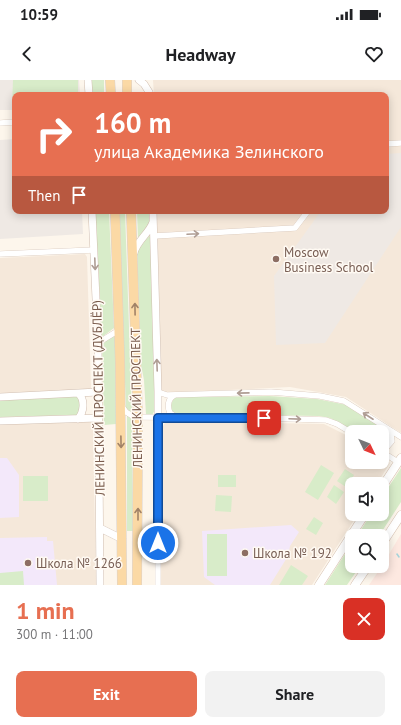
<!DOCTYPE html>
<html lang="en">
<head>
<meta charset="utf-8">
<style>
	body { margin:0; font-family:"PT Sans",sans-serif; background:#f2f2f2; color:#202124; height:100vh; display:flex; flex-direction:column; font-size:15px; white-space:nowrap }
	* { box-sizing:border-box; margin:0 }
	p { font-size:13px; color:#757577 }
	.icon { flex:none; width:22px; height:22px; fill:none; stroke:currentColor; stroke-width:2; stroke-linecap:round; stroke-linejoin:round }
	.map { position:relative; height:505px; overflow:hidden }
	.drawer { display:flex; flex-direction:column; background:#fff; flex:1 }
	.drawer>* { flex:none }
	.hud { position:absolute; left:12px; top:12px; width:377px; height:122px; border-radius:8px; box-shadow:0 2px 10px #0003; background:#e76f51; color:#fff; overflow:hidden }
	.needle { width:26px; rotate:133deg }
	.fabs { position:absolute; left:345px; top:345px; display:grid; gap:8px }
	.fabs a { display:grid; place-items:center; width:44px; height:44px; border-radius:8px; background:#fff; box-shadow:0 2px 10px #0003; font-size:20px }
	.pin { position:absolute; display:grid; place-items:center; width:34px; height:34px; color:#fff; margin:-17px; border-radius:8px; box-shadow:0 2px 6px #0006 }
	.me { position:absolute; width:44px; margin:-22px; rotate:0deg; stroke-linejoin:round; filter:drop-shadow(0 0 3px #0008) }
	.turn { display:flex; align-items:center; gap:14px; height:84px; padding:0 16px; font-size:18px }
	.turn .icon { width:52px; height:52px; stroke-width:2.5 }
	.turn b { display:block; font-size:28px; line-height:34px }
	.then { display:flex; align-items:center; height:38px; padding:0 16px; background:#0003; gap:8px; font-size:15px }
	.round { display:grid; place-items:center; flex:none; width:42px; height:42px; border-radius:8px; background:#f2f2f2 }
	.overview { display:flex; align-items:center; justify-content:space-between; height:68px; padding:0 16px }
	h1 { font-size:24px; font-weight:800; line-height:30px; color:#e76f51 }
	.primary-button { display:flex; gap:8px; margin-top:auto; padding:8px 16px }
	.primary-button a { flex:1; height:46px; border-radius:8px; background:#e76f51; color:#fff; font-size:16px; font-weight:800; line-height:46px; text-align:center }
	.primary-button a+a { background:#f2f2f2; color:#202124 }
	.status { display:flex; justify-content:space-between; align-items:center; height:28px; padding:0 20px; background:#fff; direction:ltr }
	.status svg { height:11px; fill:currentColor }
	header { display:flex; justify-content:space-between; align-items:center; height:52px; padding:0 16px; background:#fff; font-size:18px; font-weight:800 }
	.map>svg:first-child { display:block }
	.residential { fill:#f5e8da }
	.commercial { fill:#fde8e0 }
	.industrial { fill:#efe9e4 }
	.education { fill:#f3e8fa }
	.green { fill:#d8ecc9 }
	.lines { fill:none; stroke-linecap:round; stroke-linejoin:round }
	.stream { stroke:#a5d3da; stroke-width:1.5 }
	.minor-casing { stroke:#d1beb0; stroke-width:6 }
	.tertiary-casing { stroke:#d1beb0; stroke-width:8 }
	.secondary-casing { stroke:#d6c0b0; stroke-width:9 }
	.primary-casing { stroke:#dad1cd; stroke-width:10 }
	.minor { stroke:#fff; stroke-width:5.5 }
	.tertiary { stroke:#fff; stroke-width:7 }
	.secondary { stroke:#fff; stroke-width:8 }
	.primary { stroke:#fbd9a5; stroke-width:9 }
	.oneway { stroke:#af9d94 }
	.oneway2 { stroke:#a18267 }
	.route-casing { stroke:#114b97; stroke-width:10 }
	.route { stroke:#1a73e8; stroke-width:7 }
	.education-dot { fill:#8d6e63; stroke:#fffaf3; stroke-width:1.5 }
	.labels { text-anchor:middle; stroke-width:3; stroke-linejoin:round; paint-order:stroke }
	.education-label { font-size:13px; fill:#785e54; stroke:#fffaf3; text-anchor:start }
	.street-label { font-size:13px; fill:#7a5c4d; stroke:#fffaf3 }
</style>
</head>
<body>
<div class="status"><b>10:59</b><svg viewBox="0 0 49 12"><path d="M0 12V9h3v3zM5 12V6h3v6zM10 12V3h3v9zM15 12V0h3v12zM26 1h20v11H26zM47 4h2v5h-2z"/></svg></div>
<header><svg class="icon" aria-label="back" viewBox="0 0 24 24"><path d="M15 5l-7 7 7 7"/></svg>Headway<svg class="icon" aria-label="heart" viewBox="0 0 24 24"><path d="M12 20l-8-8c-3-5 5-10 8-4 3-6 11-1 8 4z"/></svg></header>
<div class="map">
<svg width="401" height="505" viewBox="0 0 401 505">
	<rect width="100%" height="100%" fill="#fdf6ec"/>
	<!-- residential -->
	<path class="residential" d="M153 0H401V353L346 317 290 307 165 313 161 310 159 287 161 283 157 131H386V15H154Z
		M85 174 87 177 91 308 89 310 0 313V178Z
		M91 341 93 344 96 505H0V344Z
		M166 341 324 344 352 358V382H382V377L390 383 377 404H352V434H358L312 505H161L162 348Z"/>
	<!-- commercial -->
	<path class="commercial" d="M401 454V505H369L382 486Z"/>
	<!-- industrial -->
	<path class="industrial" d="M0 0H79L80 15H15V30H0Z
		M15 59V131H82L83 154 0 159V60Z
		M401 73V147L325 263 276 265 274 196 321 131H386V74Z"/>
	<!-- education -->
	<path class="education" d="M0 378H7L19 395V437L0 438Z
		M291 445 299 452 290 466 288 476 270 505H215L204 497 202 451Z
		M47 457V461H53L57 505H0V458Z"/>
	<!-- green -->
	<path class="green" d="M13 0H78V15H15V27H12Z
		M91 0H104V15H91Z
		M95 131H109L114 248 102 257Z
		M119 131H125L132 334 126 330Z
		M137 131H149V148L138 159Z
		M151 155 155 330 152 335H146L144 300 141 285 137 169 143 161Z
		M115 255 116 344 104 345 102 264Z
		M79 316 81 333 77 335 0 337V319Z
		M269 316 317 319 347 325 388 351 382 360V352H356L330 338 319 336 174 334 170 328 174 317Z
		M127 335 132 339 133 451H127Z
		M321 385 334 393 318 420 305 412Z
		M401 388V422L379 456H357L371 434H382V417Z
		M345 389 354 395 346 407 337 401Z
		M218 395H236V407H218Z
		M23 396H48V421H23Z
		M334 405 344 412 336 424 327 417Z
		M216 415 232 416 231 432 215 431Z
		M314 437 323 443 316 455 306 449Z
		M207 454H227V496H207Z
		M352 463V486H360L347 505H325Z
		M291 485 308 496 302 505H279Z
		M23 491 24 505H0V493Z"/>
	<g class="lines">
		<!-- stream -->
		<path class="stream" d="M397 474 399 477"/>
		<defs>
			<path id="minor" d="M0 43 15 42
				M386 64 401 63
				M154 156 295 148 308 131
				M0 174 94 170
				M98 263 119 250
				M158 312 167 315 271 312 320 316 344 321 401 357
				M175 315C168 318 167 326 170 333L176 337
				M121 325 126 332 134 337 264 338 326 340 337 344 352 353
				M382 369 386 368 392 361 390 350
				M382 372 398 382
				M158 505V447"/>
			<path id="tertiary" d="M88 0 89 15
				M139 0 144 4 149 12
				M92 131 98 263 100 505
				M134 173C137 160 149 154 153 142
				M0 317 98 312
				M78 339C84 332 85 320 79 314
				M0 341 99 338
				M100 448 122 459
				M138 473 158 447V312L153 131"/>
			<path id="secondary" d="M382 407 401 378
				M382 464 401 435
				M319 505 365 434
				M355 505 368 486"/>
			<path id="primary" d="M110 0 111 15
				M127 0V15
				M115 131 120 282 122 505
				M131 131 138 338 137 505"/>
		</defs>
		<!-- minor casing -->
		<use href="#minor" class="minor-casing"/>
		<!-- tertiary casing -->
		<use href="#tertiary" class="tertiary-casing"/>
		<!-- secondary casing -->
		<use href="#secondary" class="secondary-casing"/>
		<!-- primary casing -->
		<use href="#primary" class="primary-casing"/>
		<!-- minor -->
		<use href="#minor" class="minor"/>
		<!-- tertiary -->
		<use href="#tertiary" class="tertiary"/>
		<!-- secondary -->
		<use href="#secondary" class="secondary"/>
		<!-- primary -->
		<use href="#primary" class="primary"/>
	</g>
	<!-- one-way arrows -->
	<defs><path id="oneway-shaft" d="M-6 0H5M1.5-3L5.5 0L1.5 3" fill="none" stroke-width="1.6" stroke-linecap="round" stroke-linejoin="round"/></defs>
	<g class="oneway">
		<use href="#oneway-shaft" transform="translate(193 154) rotate(-3)"/>
		<use href="#oneway-shaft" transform="translate(95 184) rotate(88)"/>
		<use href="#oneway-shaft" transform="translate(157 285) rotate(-92)"/>
		<use href="#oneway-shaft" transform="translate(243 313) rotate(179)"/>
		<use href="#oneway-shaft" transform="translate(368 336) rotate(-147)"/>
		<use href="#oneway-shaft" transform="translate(295 339) rotate(2)"/>
	</g>
	<g class="oneway2">
		<use href="#oneway-shaft" transform="translate(135 229) rotate(-91)"/>
		<use href="#oneway-shaft" transform="translate(121 362) rotate(89)"/>
		<use href="#oneway-shaft" transform="translate(138 434) rotate(-90)"/>
	</g>
	<g class="lines">
		<defs>
			<path id="route" d="M158 463V338H264"/>
		</defs>
		<!-- route casing -->
		<use href="#route" class="route-casing"/>
		<!-- route -->
		<use href="#route" class="route"/>
	</g>
	<!-- markers -->
	<g class="education-dot">
		<circle cx="276" cy="179" r="4"/>
		<circle cx="245" cy="473" r="4"/>
		<circle cx="28" cy="483" r="4"/>
	</g>
	<g class="labels">
		<!-- education labels -->
		<g class="education-label">
			<text x="284" y="177">Moscow<tspan x="284" dy="15">Business School</tspan></text>
			<text x="253" y="478">Школа № 192</text>
			<text x="36" y="488">Школа № 1266</text>
		</g>
		<!-- street labels -->
		<g class="street-label">
			<text transform="translate(98 318) rotate(-91)" y="5">ЛЕНИНСКИЙ ПРОСПЕКТ (ДУБЛЁР)</text>
			<text transform="translate(136 318) rotate(-91)" y="5">ЛЕНИНСКИЙ ПРОСПЕКТ</text>
		</g>
	</g>
</svg>
<div class="fabs">
<a><svg class="needle" viewBox="-14 -14 28 28"><path d="M0-13l5 13h-10z" fill="#e53935"/><path d="M0 13l5-13h-10z" fill="#757577"/></svg></a>
<a><svg class="icon" aria-label="sound" viewBox="0 0 24 24"><path d="M4 9h4l5-4v14l-5-4H4zM17 9q2 3 0 6"/></svg></a>
<a><svg class="icon" aria-label="search" viewBox="0 0 24 24"><circle cx="10" cy="10" r="6"/><path d="M15 15l6 6"/></svg></a>
</div>
<div class="pin" style="left:264px;top:338px;background:#d93025"><svg class="icon" aria-label="arrive" viewBox="0 0 24 24"><path d="M6 21V4h12l-3 4 3 4H6"/></svg></div>
<svg class="me" style="left:158px;top:463px" viewBox="-20 -20 40 40"><circle r="17" fill="#1a73e8" stroke="#fff" stroke-width="3"/><path d="M0-11L8 9 0 5-8 9z" fill="#fff"/></svg>
<div class="hud">
<div class="turn"><svg class="icon" aria-label="right" viewBox="0 0 24 24"><path d="M7 20v-9h11M14 6l5 5-5 5"/></svg><div><b>160 m</b>улица Академика Зелинского</div></div>
<div class="then">Then<svg class="icon" aria-label="arrive" viewBox="0 0 24 24"><path d="M6 21V4h12l-3 4 3 4H6"/></svg></div>
</div>
</div>
<section class="drawer">
<div class="overview"><div><h1>1 min</h1><p>300 m · 11:00</p></div><a class="round" style="background:#d93025;color:#fff"><svg class="icon" aria-label="close" viewBox="0 0 24 24"><path d="M6 6l12 12M18 6L6 18"/></svg></a></div>
<div class="primary-button"><a>Exit</a><a>Share</a></div>
</section>
</body>
</html>
